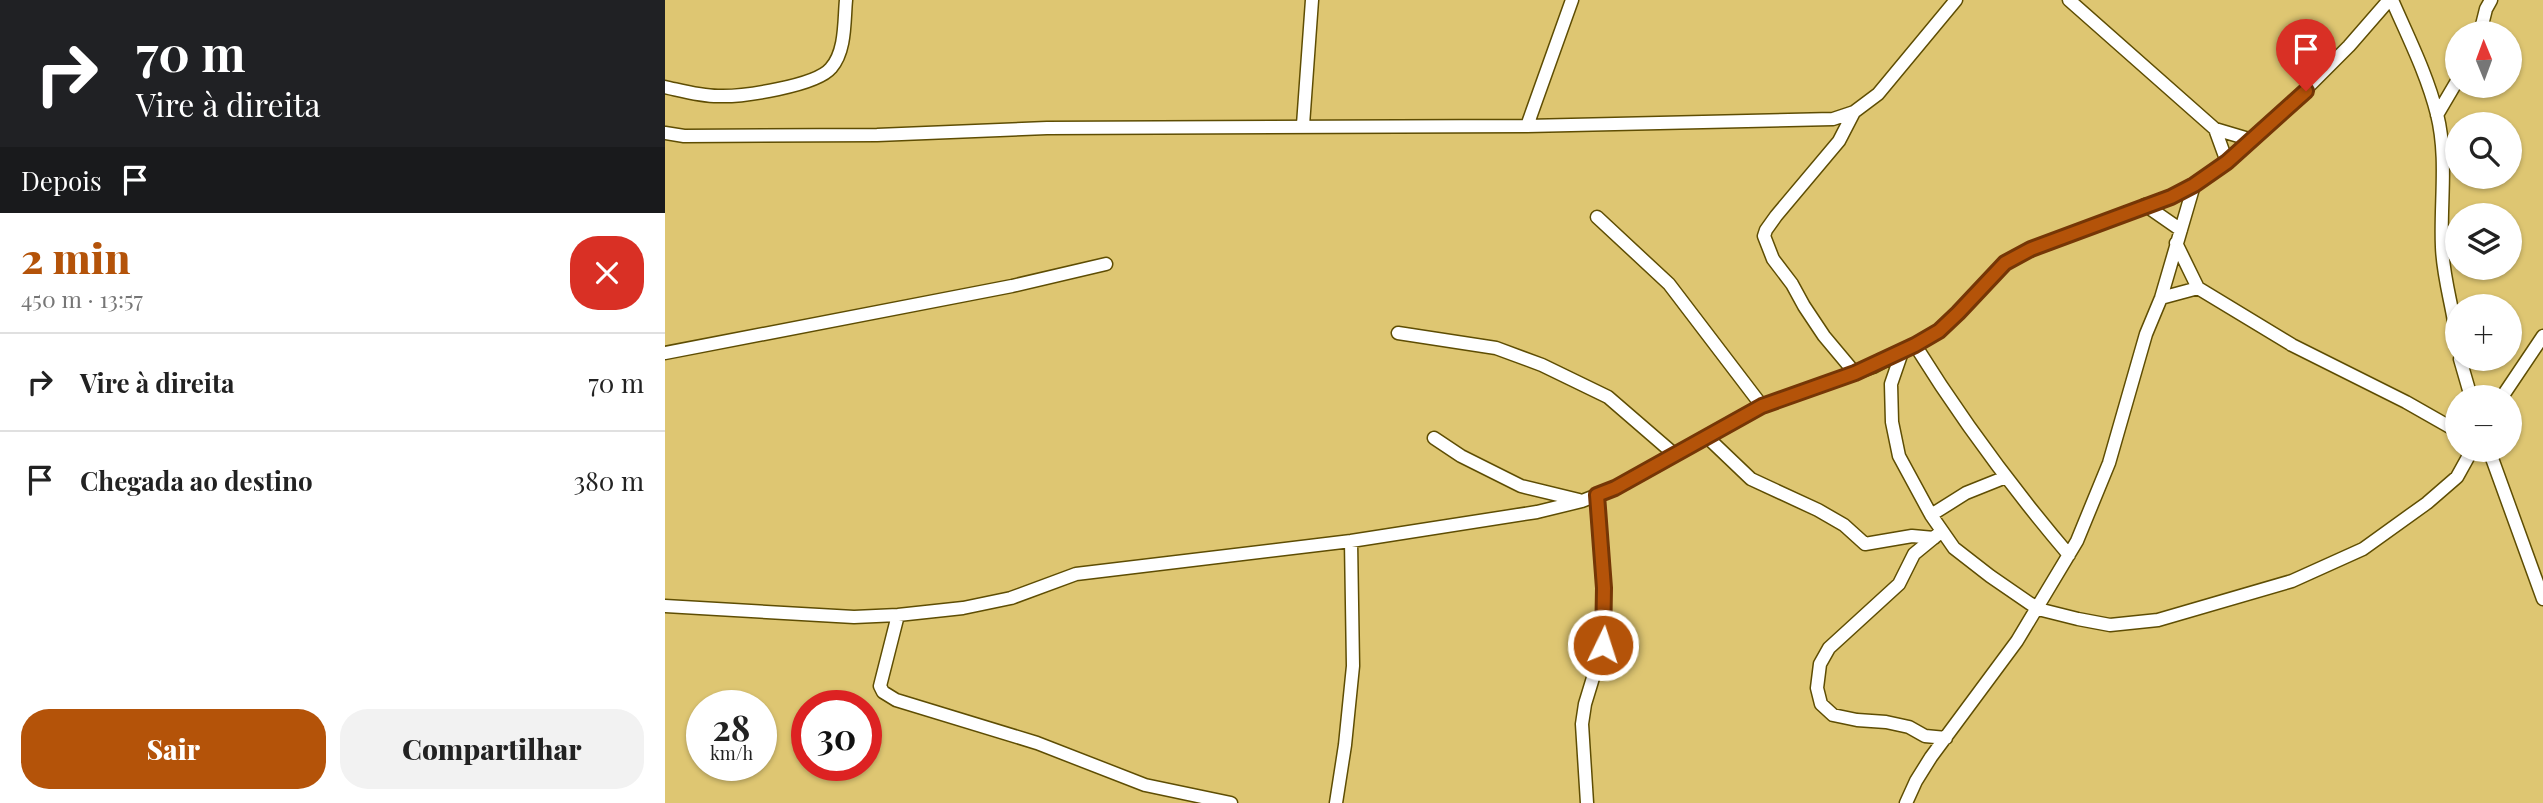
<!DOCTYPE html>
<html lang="pt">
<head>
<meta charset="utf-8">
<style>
	body { margin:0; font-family:"Playfair Display",serif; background:#f2f2f2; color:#222; height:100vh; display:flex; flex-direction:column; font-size:26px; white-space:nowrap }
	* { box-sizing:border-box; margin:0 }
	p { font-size:23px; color:#767676 }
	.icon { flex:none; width:38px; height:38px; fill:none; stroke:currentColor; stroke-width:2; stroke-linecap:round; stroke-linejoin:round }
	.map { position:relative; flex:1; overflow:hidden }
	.drawer { display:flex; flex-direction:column; background:#fff; width:665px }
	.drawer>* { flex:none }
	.hud { background:#202124; color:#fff; overflow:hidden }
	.needle { width:46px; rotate:359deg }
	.controls { position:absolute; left:1780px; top:21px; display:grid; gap:14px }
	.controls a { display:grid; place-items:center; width:77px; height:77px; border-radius:50%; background:#fff; box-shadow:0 2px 5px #0004; font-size:35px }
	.speed { position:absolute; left:21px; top:690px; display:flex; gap:14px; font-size:35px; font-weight:700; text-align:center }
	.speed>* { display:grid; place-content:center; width:91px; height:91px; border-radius:50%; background:#fff; box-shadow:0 2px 5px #0004; line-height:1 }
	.speed small { font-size:18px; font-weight:400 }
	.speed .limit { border:10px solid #d22; background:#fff; color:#111 }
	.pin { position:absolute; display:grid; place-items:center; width:60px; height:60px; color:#fff; margin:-72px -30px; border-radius:50% 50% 50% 0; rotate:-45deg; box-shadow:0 0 7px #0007 }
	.pin .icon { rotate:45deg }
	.me { position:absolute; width:77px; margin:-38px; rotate:4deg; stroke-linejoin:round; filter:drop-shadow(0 0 5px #0008) }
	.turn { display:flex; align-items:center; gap:24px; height:147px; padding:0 21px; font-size:32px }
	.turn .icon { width:91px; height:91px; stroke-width:2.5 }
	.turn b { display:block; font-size:49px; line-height:60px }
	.then { display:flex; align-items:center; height:66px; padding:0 21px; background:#0003; gap:14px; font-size:26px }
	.round { display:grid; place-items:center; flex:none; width:74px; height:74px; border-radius:28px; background:#f2f2f2 }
	.overview { display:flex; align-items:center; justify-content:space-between; height:119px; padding:0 21px }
	h1 { font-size:42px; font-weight:800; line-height:52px; color:#b45309 }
	.cta { display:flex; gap:14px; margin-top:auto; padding:14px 21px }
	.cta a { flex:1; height:80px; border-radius:28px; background:#b45309; color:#fff; font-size:28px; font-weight:800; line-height:80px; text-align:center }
	.cta a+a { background:#f2f2f2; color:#222 }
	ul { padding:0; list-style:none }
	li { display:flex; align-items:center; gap:21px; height:98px; padding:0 21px; border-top:2px solid #e0e0e0 }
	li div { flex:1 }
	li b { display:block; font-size:26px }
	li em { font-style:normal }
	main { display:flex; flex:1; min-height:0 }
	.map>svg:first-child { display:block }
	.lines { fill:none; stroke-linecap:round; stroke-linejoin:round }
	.minor-casing { stroke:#5e4d03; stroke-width:15 }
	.minor { stroke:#fff; stroke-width:12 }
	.route-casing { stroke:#753606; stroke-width:18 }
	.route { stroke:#b45309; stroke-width:12 }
</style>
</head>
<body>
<main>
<section class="drawer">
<div class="hud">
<div class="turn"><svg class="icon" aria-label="right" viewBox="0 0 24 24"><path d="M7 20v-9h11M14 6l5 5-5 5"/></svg><div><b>70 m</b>Vire à direita</div></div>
<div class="then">Depois<svg class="icon" aria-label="arrive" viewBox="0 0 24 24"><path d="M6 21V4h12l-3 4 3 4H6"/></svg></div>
</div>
<div class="overview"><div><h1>2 min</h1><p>450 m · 13:57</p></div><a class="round" style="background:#d93025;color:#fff"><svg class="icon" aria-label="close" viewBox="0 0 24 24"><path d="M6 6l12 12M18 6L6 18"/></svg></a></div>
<ul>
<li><svg class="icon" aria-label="right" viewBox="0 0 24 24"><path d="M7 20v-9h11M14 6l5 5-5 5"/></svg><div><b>Vire à direita</b></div><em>70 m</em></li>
<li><svg class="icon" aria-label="arrive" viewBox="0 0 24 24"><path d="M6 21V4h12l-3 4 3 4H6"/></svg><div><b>Chegada ao destino</b></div><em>380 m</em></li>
</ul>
<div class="cta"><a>Sair</a><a>Compartilhar</a></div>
</section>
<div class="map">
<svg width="1878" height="803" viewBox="0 0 1878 803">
	<rect width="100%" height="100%" fill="#dec672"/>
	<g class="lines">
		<defs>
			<path id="minor" d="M1404 0 1550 129 1587 140
				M1727 0C1743 37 1762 74 1772 114 1783 158 1775 203 1777 247 1778 279 1789 310 1792 342
				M1815 33 1821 9 1826 0
				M0 87C18 91 35 96 53 96 77 97 151 86 166 68 181 51 179 21 181 0
				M1189 112 1174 141 1111 216 1101 230 1099 236 1108 259 1127 284 1139 306 1159 336 1190 373
				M1772 115 1792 81
				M638 125 647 0
				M862 126 907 0
				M1550 129 1562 162
				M0 133 19 136 212 135 382 128 862 126 1168 119 1189 112 1213 94 1291 0
				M1480 205 1516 230
				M932 217 1004 284 1097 406
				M1511 243 1533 288 1627 345 1741 402 1792 431
				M1496 298 1533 288
				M733 333 831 348 877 365 943 397 1009 454
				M1250 345C1296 419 1348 489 1404 555
				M1237 352 1226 384 1227 422 1234 456 1266 515 1289 548 1325 576 1373 609 1413 619 1445 625 1493 620 1627 581 1698 549 1762 503 1792 477 1807 450
				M0 353 347 286 441 264
				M1795 359 1806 397
				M1837 397 1878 336
				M1042 437 1086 479 1153 510 1179 525 1200 544 1247 536 1269 538
				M769 438 796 456 856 486 914 500
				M1824 450 1878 599
				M1266 515 1301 493 1341 477
				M1277 531 1249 554 1234 584 1164 648 1155 664 1152 688 1156 704 1168 715 1192 720 1221 722 1244 727 1260 736 1281 738
				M0 606 189 617 233 615 298 608 346 598 411 574 686 541 872 512 917 501 950 488 1097 406 1208 367 1250 345 1274 331 1293 313 1340 263 1366 249 1506 197 1529 185 1562 162 1629 101 1684 46 1724 0
				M233 615 215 686 218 692 231 700 372 743 480 785 566 803
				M671 803 680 745 688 666 686 541
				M922 803 917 724 920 704 938 645 940 618 932 495
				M1241 803 1251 781 1266 757 1352 641 1412 541 1444 463 1481 334 1496 298 1529 185"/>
		</defs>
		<!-- minor casing -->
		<use href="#minor" class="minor-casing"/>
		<!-- minor -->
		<use href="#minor" class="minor"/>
	</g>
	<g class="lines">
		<defs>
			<path id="route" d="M938 645 939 588 932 495 950 488 1097 406 1190 373 1250 345 1274 331 1293 313 1340 263 1366 249 1506 197 1529 185 1562 162 1641 91"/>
		</defs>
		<!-- route casing -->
		<use href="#route" class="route-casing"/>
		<!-- route -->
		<use href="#route" class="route"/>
	</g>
</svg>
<div class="controls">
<a><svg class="needle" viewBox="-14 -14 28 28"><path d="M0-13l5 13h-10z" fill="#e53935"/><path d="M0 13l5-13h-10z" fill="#767676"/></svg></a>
<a><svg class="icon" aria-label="search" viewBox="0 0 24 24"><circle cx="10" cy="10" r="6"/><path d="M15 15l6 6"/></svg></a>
<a><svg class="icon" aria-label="layers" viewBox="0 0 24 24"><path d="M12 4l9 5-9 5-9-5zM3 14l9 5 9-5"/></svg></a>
<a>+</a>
<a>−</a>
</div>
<div class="speed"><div>28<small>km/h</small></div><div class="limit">30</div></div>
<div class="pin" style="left:1641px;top:91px;background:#d93025"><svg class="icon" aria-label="arrive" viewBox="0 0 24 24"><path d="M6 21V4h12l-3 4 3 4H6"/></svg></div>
<svg class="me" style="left:938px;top:645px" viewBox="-20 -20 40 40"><circle r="17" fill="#b45309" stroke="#fff" stroke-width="3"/><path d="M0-11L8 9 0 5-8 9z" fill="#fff"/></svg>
</div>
</main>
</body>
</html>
